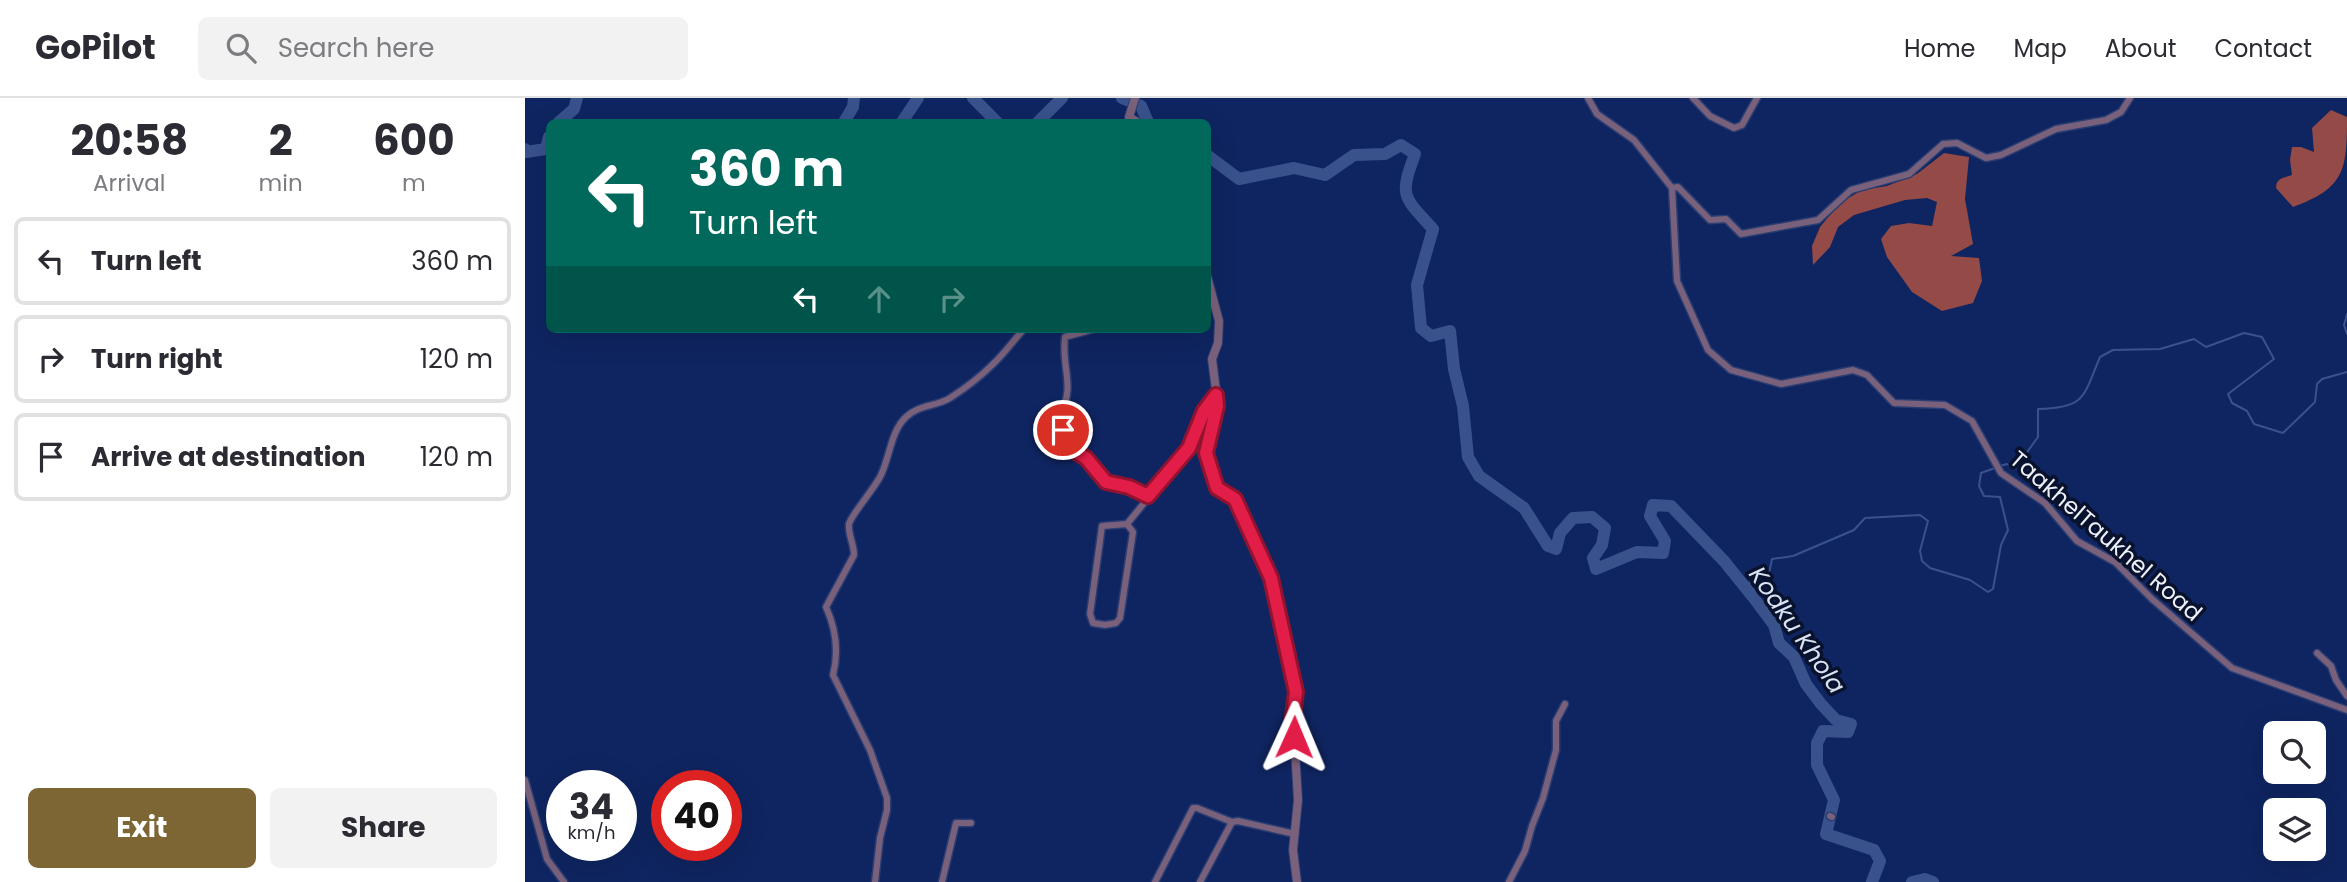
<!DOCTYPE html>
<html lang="en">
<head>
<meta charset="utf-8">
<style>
	body { margin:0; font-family:Poppins,sans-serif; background:#f2f2f3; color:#2b2b33; height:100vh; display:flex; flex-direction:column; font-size:26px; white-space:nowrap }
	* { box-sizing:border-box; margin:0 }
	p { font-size:23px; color:#7c7c81 }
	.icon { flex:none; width:38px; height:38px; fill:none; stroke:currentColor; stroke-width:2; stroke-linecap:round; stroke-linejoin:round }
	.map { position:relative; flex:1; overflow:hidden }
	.side { display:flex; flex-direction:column; background:#fff; width:525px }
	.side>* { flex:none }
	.guide { position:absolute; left:21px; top:21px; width:665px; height:214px; border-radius:10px; box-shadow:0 7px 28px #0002; background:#00695c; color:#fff; overflow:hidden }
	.tools { position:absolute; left:1738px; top:623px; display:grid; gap:14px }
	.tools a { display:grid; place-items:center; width:63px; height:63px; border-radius:10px; background:#fff; box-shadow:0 7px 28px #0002; font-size:35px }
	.speed { position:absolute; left:21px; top:672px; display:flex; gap:14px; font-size:35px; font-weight:700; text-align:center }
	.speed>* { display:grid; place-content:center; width:91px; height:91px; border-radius:50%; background:#fff; box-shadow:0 7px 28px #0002; line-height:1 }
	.speed small { font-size:18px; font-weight:400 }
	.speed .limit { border:10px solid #d22; background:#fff; color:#111 }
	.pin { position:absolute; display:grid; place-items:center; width:60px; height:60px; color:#fff; margin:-30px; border:4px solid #fff; border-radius:50%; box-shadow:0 2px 7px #0007 }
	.me { position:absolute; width:77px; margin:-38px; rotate:1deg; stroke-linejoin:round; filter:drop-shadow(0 0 5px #0008) }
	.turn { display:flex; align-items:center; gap:24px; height:147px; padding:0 28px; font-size:32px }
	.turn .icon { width:91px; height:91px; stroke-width:2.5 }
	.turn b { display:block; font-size:49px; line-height:60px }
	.lanes { display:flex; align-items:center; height:66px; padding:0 28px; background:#0003; justify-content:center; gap:35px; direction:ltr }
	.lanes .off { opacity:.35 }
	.eta { display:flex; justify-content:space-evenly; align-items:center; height:119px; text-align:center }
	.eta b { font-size:42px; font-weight:700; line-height:49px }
	.action { display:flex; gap:14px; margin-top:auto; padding:14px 28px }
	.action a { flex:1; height:80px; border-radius:10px; background:#7d6633; color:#fff; font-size:28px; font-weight:700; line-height:80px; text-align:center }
	.action a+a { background:#f2f2f3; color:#2b2b33 }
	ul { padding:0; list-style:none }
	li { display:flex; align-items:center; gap:21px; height:88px; margin:0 14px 10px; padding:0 14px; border:4px solid #e1e1e2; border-radius:10px }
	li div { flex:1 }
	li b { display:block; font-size:26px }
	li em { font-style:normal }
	header { display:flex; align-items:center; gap:42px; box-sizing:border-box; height:98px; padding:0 35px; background:#fff; border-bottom:2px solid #e1e1e2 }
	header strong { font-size:33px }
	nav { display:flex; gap:38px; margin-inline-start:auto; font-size:24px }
	.search { width:490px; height:63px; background:#f2f2f3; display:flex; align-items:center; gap:18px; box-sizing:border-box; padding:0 24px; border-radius:10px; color:#7c7c81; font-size:26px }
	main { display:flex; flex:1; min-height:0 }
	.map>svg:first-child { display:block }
	.forest { fill:#944a46 }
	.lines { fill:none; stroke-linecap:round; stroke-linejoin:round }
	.stream { stroke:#39528c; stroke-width:2 }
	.river { stroke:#39528c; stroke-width:12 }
	.minor-casing { stroke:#2a3d73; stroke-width:9 }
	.tertiary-casing { stroke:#2a3d73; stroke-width:10 }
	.minor { stroke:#7a617b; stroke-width:6 }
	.tertiary { stroke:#7a617b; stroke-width:8 }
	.route-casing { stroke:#92132f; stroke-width:18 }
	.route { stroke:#e11d48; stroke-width:12 }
	.labels { text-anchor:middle; stroke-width:7; stroke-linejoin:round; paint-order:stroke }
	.street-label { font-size:23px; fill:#edf0f8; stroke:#08122c }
	.water-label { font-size:24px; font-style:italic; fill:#d9e2f3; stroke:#08122c }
</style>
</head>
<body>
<header>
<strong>GoPilot</strong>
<div class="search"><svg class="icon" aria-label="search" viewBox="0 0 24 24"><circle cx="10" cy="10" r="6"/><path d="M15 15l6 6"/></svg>Search here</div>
<nav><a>Home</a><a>Map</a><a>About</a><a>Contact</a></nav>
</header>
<main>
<section class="side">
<div class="eta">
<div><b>20:58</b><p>Arrival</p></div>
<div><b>2</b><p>min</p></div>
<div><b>600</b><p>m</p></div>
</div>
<ul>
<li><svg class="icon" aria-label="left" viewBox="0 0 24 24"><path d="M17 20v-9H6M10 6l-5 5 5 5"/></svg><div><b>Turn left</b></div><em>360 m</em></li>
<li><svg class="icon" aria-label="right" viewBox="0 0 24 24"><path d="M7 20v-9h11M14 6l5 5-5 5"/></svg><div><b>Turn right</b></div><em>120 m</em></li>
<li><svg class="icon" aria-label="arrive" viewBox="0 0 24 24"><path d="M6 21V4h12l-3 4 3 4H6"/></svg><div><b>Arrive at destination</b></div><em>120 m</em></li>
</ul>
<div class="action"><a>Exit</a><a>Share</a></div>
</section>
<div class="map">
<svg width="1822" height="784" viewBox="0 0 1822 784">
	<rect width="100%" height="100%" fill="#0f2561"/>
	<!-- forest -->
	<path class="forest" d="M1806 12 1822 19C1822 72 1820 90 1768 109L1751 90C1751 80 1759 80 1767 77L1765 62 1767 49H1776L1789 54 1787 30Z
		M1419 55 1444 59 1440 101 1448 146 1426 158 1454 160 1457 183 1448 205 1417 213 1387 194 1362 159 1356 141 1366 128 1384 125 1407 128 1412 104 1402 100 1380 102 1329 117 1313 129 1305 149 1288 167 1287 148 1295 129 1315 105 1337 92 1362 88 1392 76Z"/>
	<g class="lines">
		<!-- stream -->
		<path class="stream" d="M1822 216 1819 227 1822 236
			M1475 368 1482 366 1490 371 1513 339V311C1561 310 1558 299 1575 259L1588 252 1635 251 1669 241 1681 249 1719 235 1737 239 1749 261 1703 296 1707 305 1722 313 1729 326 1758 335 1790 304 1792 286 1797 281 1822 274
			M1217 485H1242L1247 461 1268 458 1329 432 1340 420 1395 417 1403 423 1395 453 1397 463 1405 470 1445 482 1463 494 1468 491 1476 447 1483 432 1475 399 1459 398 1454 388 1456 375 1470 370"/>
		<!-- river -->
		<path class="river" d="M448 0 472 24
			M597 0 616 8 623 24
			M34 24 49 11 52 0
			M319 24 328 9 329 0
			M377 24 393 0
			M513 24 537 0
			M0 51 1 54 21 51 24 39
			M682 57 714 81 769 70 800 77 829 57 860 56 876 47 890 56C874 99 878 98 908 131L892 187 896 230 906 238 925 233 929 271 938 308 943 359 954 378 999 410 1023 448 1031 451 1035 435 1048 420 1067 419 1080 430 1077 447 1068 460 1071 471 1112 454 1138 455 1140 443 1125 418 1128 407 1146 408 1199 463 1228 499 1249 527 1254 545 1269 559 1281 586 1296 606 1311 622 1326 626 1323 634 1298 633 1292 645V667L1309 702 1301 736 1349 752 1355 763 1347 784
			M1387 784 1400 781 1408 784"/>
		<defs>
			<path id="minor" d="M1063 0 1072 16 1109 42 1147 90 1152 183 1183 252 1206 272 1256 286 1328 272 1342 277 1369 305 1420 307 1447 323 1476 375 1520 405 1552 443 1590 464 1627 501 1707 570 1822 612
				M1168 0 1185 18 1209 30 1217 27 1232 0
				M1147 90 1153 89 1185 122 1201 121 1216 136 1293 122 1326 92 1384 76 1418 46 1432 45 1461 60 1476 57 1531 31 1581 22 1596 14 1605 0
				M569 231 540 239C536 269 551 289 535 316L538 332 537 345 541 350 561 360 581 384 604 389 623 398
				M602 426 608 434 595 520 591 525 580 527 568 525 565 516 577 428 602 426 664 350 679 313 691 297
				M1792 555 1806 568 1811 582 1822 598
				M0 682 22 761 39 784
				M1305 718 1307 719
				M350 784 355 740 362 712V700L345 652 308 577C314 553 311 531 301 509L329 457C329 446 323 437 324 426 326 417 350 390 356 377 365 358 366 333 381 319 395 306 410 309 425 300 439 291 455 279 467 267 479 256 488 243 499 231
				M417 784 431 725H446
				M630 784 668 710H672L707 724
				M675 784 707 724 713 723 770 736
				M984 784 1000 753 1007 728 1018 700 1031 652V623L1040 606"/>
			<path id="tertiary" d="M610 0 604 19 612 24
				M682 178 694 223 693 245 687 261 693 308 681 355 692 390 710 401 737 456 753 507 755 525 771 594 768 618 773 702 768 752 772 784"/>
		</defs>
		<!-- minor casing -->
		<use href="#minor" class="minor-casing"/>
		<!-- tertiary casing -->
		<use href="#tertiary" class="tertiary-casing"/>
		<!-- minor -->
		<use href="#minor" class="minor"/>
		<!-- tertiary -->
		<use href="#tertiary" class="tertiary"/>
	</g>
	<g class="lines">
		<defs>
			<path id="route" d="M538 332 537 345 561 360 581 384 604 389 623 398 664 350 679 313 691 297 692 308 681 355 692 390 710 401 746 480 771 594 768 618 769 639"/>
		</defs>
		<!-- route casing -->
		<use href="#route" class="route-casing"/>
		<!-- route -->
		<use href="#route" class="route"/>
	</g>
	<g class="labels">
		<!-- street labels -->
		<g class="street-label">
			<text transform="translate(1581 438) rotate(41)" y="8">TaakhelTaukhel Road</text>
		</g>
		<!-- water labels -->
		<g class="water-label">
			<text transform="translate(1272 532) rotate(55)" y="8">Kodku Khola</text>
		</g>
	</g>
</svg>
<div class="tools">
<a><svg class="icon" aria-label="search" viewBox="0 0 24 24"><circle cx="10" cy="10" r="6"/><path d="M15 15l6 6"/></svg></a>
<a><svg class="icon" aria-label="layers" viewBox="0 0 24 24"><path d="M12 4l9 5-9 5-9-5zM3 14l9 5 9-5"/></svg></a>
</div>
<div class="speed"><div>34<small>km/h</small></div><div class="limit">40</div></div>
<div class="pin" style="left:538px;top:332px;background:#d93025"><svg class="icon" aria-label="arrive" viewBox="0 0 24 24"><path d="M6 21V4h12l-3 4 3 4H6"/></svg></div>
<svg class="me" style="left:769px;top:639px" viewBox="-20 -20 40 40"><path d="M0-17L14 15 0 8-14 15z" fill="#e11d48" stroke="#fff" stroke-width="4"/></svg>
<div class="guide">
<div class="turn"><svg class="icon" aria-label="left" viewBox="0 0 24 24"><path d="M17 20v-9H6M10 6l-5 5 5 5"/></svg><div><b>360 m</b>Turn left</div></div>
<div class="lanes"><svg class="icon" aria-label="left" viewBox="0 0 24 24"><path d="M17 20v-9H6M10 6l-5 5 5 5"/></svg><svg class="icon off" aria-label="ahead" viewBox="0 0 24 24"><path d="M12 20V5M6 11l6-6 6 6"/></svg><svg class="icon off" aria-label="right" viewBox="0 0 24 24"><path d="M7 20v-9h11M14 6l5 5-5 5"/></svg></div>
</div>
</div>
</main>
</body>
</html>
